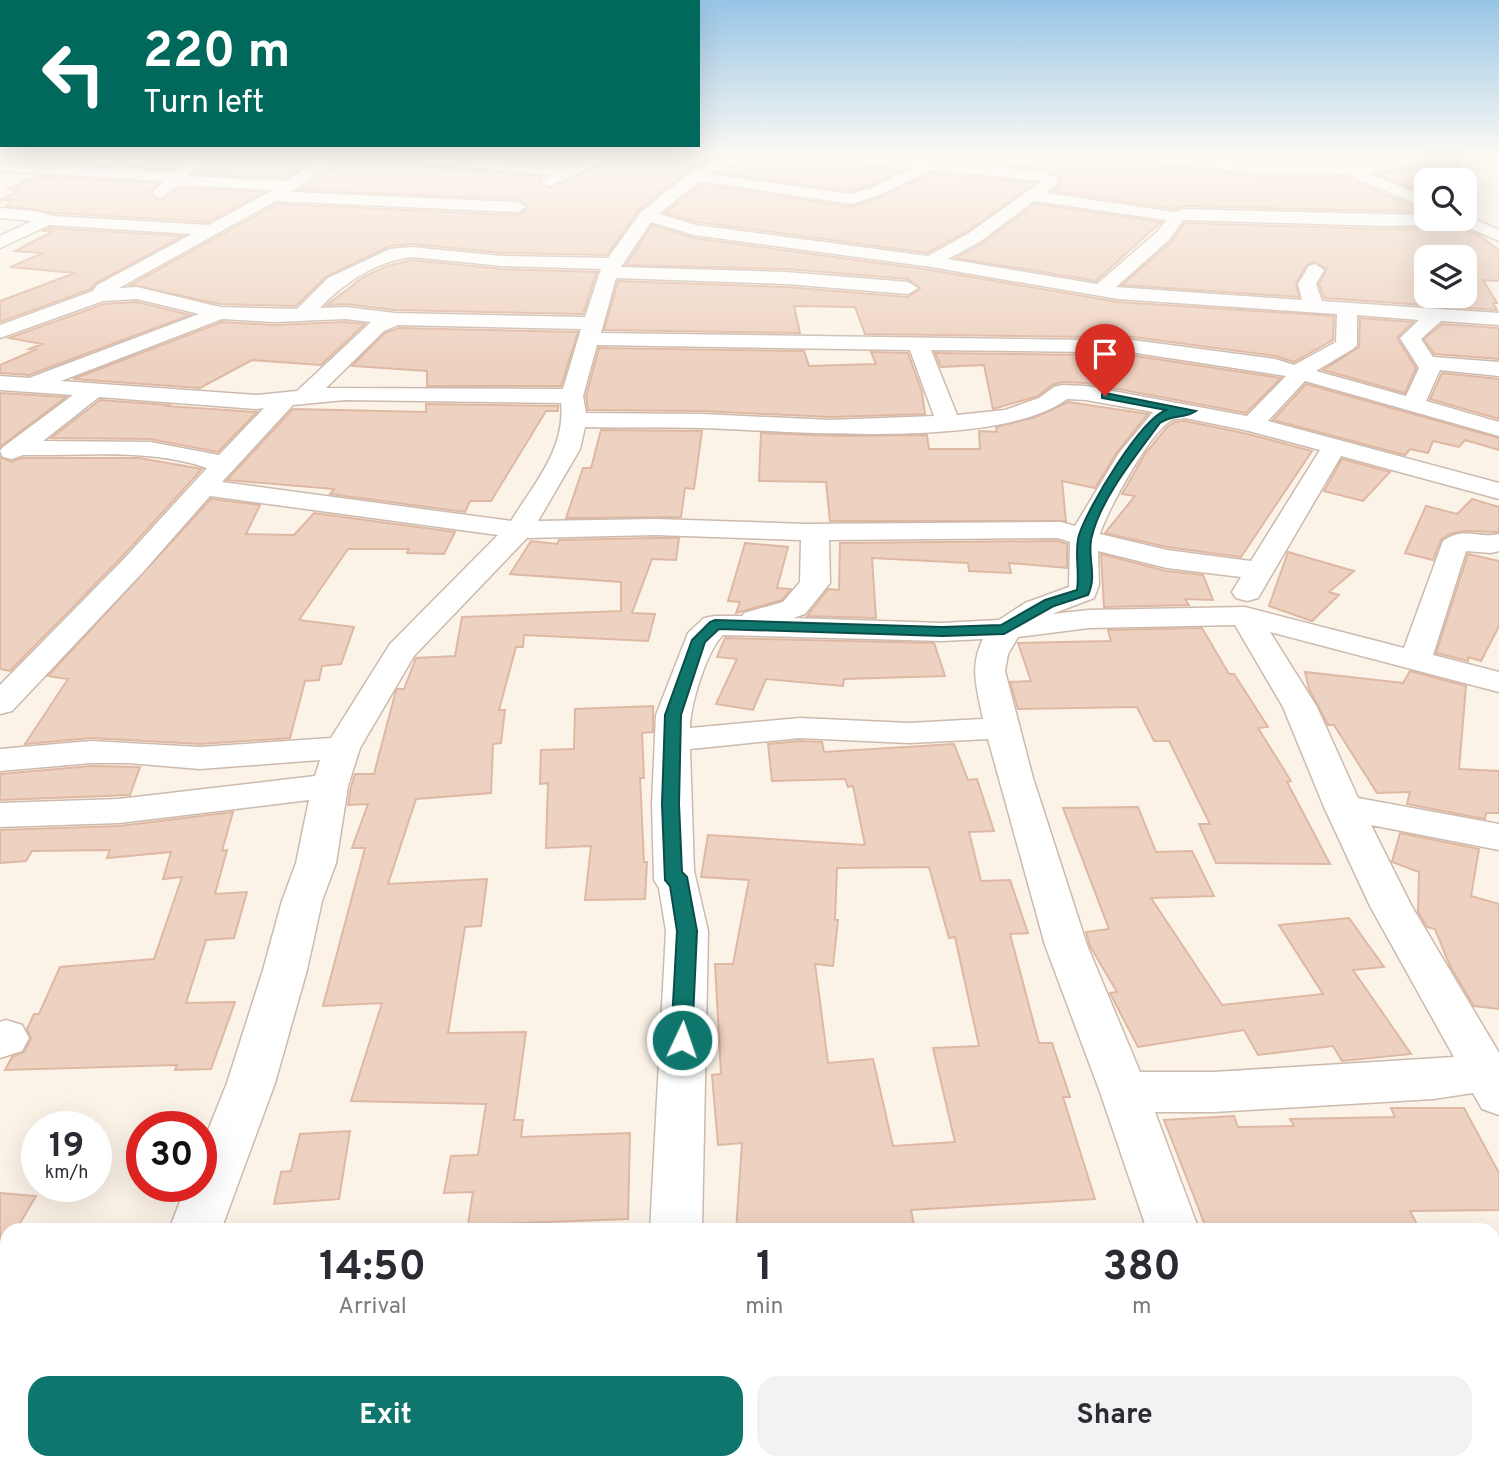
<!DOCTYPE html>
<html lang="en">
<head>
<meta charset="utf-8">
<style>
	body { margin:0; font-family:Overpass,sans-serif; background:#f2f2f3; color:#2b2b33; height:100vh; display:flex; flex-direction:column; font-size:26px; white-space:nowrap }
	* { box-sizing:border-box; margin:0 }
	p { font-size:23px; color:#7c7c81 }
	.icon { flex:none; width:38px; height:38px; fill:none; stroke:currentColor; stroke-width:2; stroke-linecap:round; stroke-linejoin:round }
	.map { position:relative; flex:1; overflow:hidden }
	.sheet { position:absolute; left:0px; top:1223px; width:1500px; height:247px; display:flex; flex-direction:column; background:#fff; border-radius:21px 21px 0 0; box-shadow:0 7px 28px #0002 }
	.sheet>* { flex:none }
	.top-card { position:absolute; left:0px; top:0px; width:700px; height:147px; box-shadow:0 7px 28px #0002; background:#00695c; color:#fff; overflow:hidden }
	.controls { position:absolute; left:1414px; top:168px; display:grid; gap:14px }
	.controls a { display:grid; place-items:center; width:63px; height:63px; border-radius:14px; background:#fff; box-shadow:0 7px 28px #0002; font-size:35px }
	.speed { position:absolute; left:21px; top:1111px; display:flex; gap:14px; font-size:35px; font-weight:700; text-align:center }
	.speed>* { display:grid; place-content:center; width:91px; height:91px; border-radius:50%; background:#fff; box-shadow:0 7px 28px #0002; line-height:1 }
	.speed small { font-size:18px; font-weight:400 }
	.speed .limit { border:10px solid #d22; background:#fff; color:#111 }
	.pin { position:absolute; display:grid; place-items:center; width:60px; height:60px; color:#fff; margin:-72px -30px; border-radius:50% 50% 50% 0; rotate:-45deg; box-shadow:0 0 7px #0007 }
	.pin .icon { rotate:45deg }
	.me { position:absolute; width:77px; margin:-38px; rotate:3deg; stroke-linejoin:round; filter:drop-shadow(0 0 5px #0008) }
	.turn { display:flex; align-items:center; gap:24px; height:147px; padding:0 28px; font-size:32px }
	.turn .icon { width:91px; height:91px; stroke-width:2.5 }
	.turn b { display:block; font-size:49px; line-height:60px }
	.eta { display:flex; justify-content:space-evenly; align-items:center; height:119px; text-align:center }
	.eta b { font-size:42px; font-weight:700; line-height:49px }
	.primary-button { display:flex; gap:14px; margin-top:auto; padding:14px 28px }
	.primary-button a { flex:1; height:80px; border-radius:21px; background:#0f766e; color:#fff; font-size:28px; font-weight:700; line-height:80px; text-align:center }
	.primary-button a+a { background:#f2f2f3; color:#2b2b33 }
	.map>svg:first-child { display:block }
	.building { fill:#eed2c1; stroke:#dfb8a3; stroke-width:2; fill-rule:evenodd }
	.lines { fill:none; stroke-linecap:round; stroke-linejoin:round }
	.street-casing { stroke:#ccbaae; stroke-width:3 }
	.street { fill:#fff; fill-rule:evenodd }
	.route { fill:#0f766e; stroke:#0a4d48; stroke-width:2 }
</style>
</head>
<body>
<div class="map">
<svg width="1499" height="1469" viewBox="0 0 1499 1469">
	<rect width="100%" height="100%" fill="#fbf3e7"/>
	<!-- building -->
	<path class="building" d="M79 156H191L172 169 62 164Z
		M214 156H325L307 164 287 178 194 174Z
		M348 156H388L397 163 543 177 539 182 550 188 618 156H721L688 171 639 210 607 255 502 253 412 244 390 246 327 276 296 306 220 304 130 285 277 204 518 215 528 208 518 199 298 190Z
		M465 156H591L568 165Z
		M748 156H834L843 163 903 170 871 186 851 191 718 173Z
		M892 156H1132L1141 163 1255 176 1345 177 1426 212 1184 206 1175 209 1052 191 1057 187 1060 178 1044 169Z
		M1213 156H1405L1328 163Z
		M1455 156H1459V176H1451L1462 180H1426V194L1377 174 1450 162Z
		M931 173 1035 183 968 231 927 253 697 222 665 213 701 184 852 207 883 196Z
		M36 176 159 183 149 193 160 201 179 188 264 192 208 222 54 213 6 206 13 200H1L18 190H6Z
		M1035 204 1161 222 1096 281 956 258 983 243Z
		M1184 223 1382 229 1461 228 1480 236 1499 250V281L1483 280 1497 303H1493L1497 310 1324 298 1319 284 1327 269 1314 262 1307 265 1296 283 1299 297 1122 285 1171 242ZM1426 257H1465V296H1426Z
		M652 225 694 238 931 270 1118 302 1334 316 1333 340 1294 362 1275 356 1110 334 1089 337 865 334 855 307 794 306 800 333 604 330 618 281 786 287 908 297 920 289 908 279 786 269 626 265Z
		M50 228 183 236 96 283 91 289 0 322V301L75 273 10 267 43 253 15 251 54 231H42Z
		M412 260 502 269 597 272 583 314 395 310 345 304 327 305 363 277 387 266Z
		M137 302 190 315 29 375 0 373V365L35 350 29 349 42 344 9 338 104 304Z
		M1360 318 1413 322 1397 338 1416 368 1405 393 1323 370 1359 347Z
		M222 322 274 325 345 322 365 324 321 365 252 360 200 388 73 379Z
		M1442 324 1499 328V359L1434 354 1424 339Z
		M399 328 578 332 561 386H427V371L352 366 385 333Z
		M599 348 804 351 809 366 876 364 871 352 908 353 922 392 925 414 830 417 702 411 588 410 586 396Z
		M1110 352 1281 378 1246 413 1086 383 1062 382 1052 385 1038 396 993 409 984 365 941 367 935 353 1089 355Z
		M1442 373 1499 379V419L1430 399Z
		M1306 384 1499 438V450L1465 440 1459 447 1433 441 1428 453 1410 449 1405 455 1273 420Z
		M0 393 66 397 0 447Z
		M100 400 169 405 167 406 257 412 218 452 150 439 51 438Z
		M1068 402 1148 414 1117 452 1095 488 1062 481 1066 521H830L826 482 759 481 761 433 839 436 927 435 929 449H980L979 431 997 432 996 427 1036 417Z
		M426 404 558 406V411H546L491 501H470L465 512 330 494 334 489 227 480 293 409 426 412Z
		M1185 421 1248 434 1312 451 1241 557 1167 547 1105 533 1135 496 1122 494 1145 454 1167 427 1175 422Z
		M601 430 702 431 694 489 685 488 681 517 566 518 583 468H591Z
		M0 457 11 462 23 458H139L202 469 121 558 10 671 0 669Z
		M1342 459 1390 472 1363 501 1324 491Z
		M211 499 260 505 246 534 294 535 314 513 455 532 444 554 407 553 409 549H348L299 620 354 627 341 664 322 666 319 680 305 681 290 738 200 744 91 738 25 744 68 679 48 676Z
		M1472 499 1499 507V532L1464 531 1450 534 1441 540 1433 560 1405 553 1426 506 1457 514Z
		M656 538H679L676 560 652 559 632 613 655 614 648 641 524 635 523 647H516L499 710H505L501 743 493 744 491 793 416 799 388 884 487 879 481 926 465 927 448 1033 526 1032 514 1120H523L521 1137 630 1133 628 1219 468 1225 473 1192 444 1193 451 1156 478 1155 486 1104 351 1101 382 1003 323 1006 365 848H352L368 804 348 805 351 787 355 774H374L395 694 397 689H404L416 658 455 656 462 617 621 611V582L510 574 531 541 557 544 559 540Z
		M1058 541 1067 544V568L1009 563 1011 573 969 571 968 563 872 558 876 618 807 616 828 589 839 590 840 543Z
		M745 543 788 547 777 588 791 589 782 600 736 613 740 602 728 601Z
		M1288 552 1354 571 1329 592 1339 595 1312 621 1269 606Z
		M1101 554 1166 571 1203 575 1213 600 1185 599 1189 605 1104 607Z
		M1468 554 1499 561V626L1481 661 1468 657V661L1436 653Z
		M1202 628 1229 674H1234L1268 727 1258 728 1291 781 1287 782 1330 864 1216 863 1199 824H1210L1169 741H1154L1137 707 1018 709 1010 682 1031 681 1018 643 1111 641 1108 630Z
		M725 638 934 643 945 676 844 679 843 686 766 679 753 710 716 704 737 659 717 657Z
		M1410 671 1466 686 1459 769 1499 771V813H1486L1485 819 1407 804 1410 792 1377 793 1334 725H1328L1309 689 1305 672 1403 683Z
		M653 706V732L642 733 644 778H640L644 862H647L645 899 585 900 591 846 546 848 548 783 540 784 541 750 574 749 575 709Z
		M800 741 822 742 824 752 954 744 968 780 977 779 994 831 969 832 981 881 1010 880 1028 933 1010 934 1039 1043H1052L1070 1097H1063L1095 1199 911 1210 914 1225 846 1230H736L742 1143 718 1145 712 1075 721 1074 715 964H733L749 880 701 877 708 835 865 845 853 786 848 787 845 779 772 781 768 744ZM929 867 949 938 955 937 979 1046 933 1048 955 1142 893 1146 873 1059 828 1063 815 964 833 966 838 920H835L837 868Z
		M91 766 140 767 130 795 0 800V774Z
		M1138 807 1156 852 1192 851 1214 896 1151 898 1222 1005 1323 994 1279 925 1349 918 1384 967 1353 970 1411 1054 1342 1061 1333 1046 1258 1055 1244 1030 1138 1047 1110 993 1117 992 1090 946 1086 932 1109 929 1063 808Z
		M233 812 222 851 227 850 215 894 247 892 234 938 206 940 186 1003 235 1002 211 1069 175 1070 177 1065 5 1070 12 1057 24 1052 31 1039 27 1029 34 1014H39L60 967 154 959 182 877 163 879 171 852 107 858 110 850 32 851 26 861 0 863V830L119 826Z
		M1400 833 1479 849 1471 896 1499 904V1009L1474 1006 1450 966 1435 929 1427 927 1418 912 1419 872 1392 862Z
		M1391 1108H1464L1499 1173V1210L1410 1211 1420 1230H1207L1164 1120 1234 1116 1238 1127 1294 1126 1290 1119 1395 1117Z
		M350 1131 339 1199 274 1204 281 1172 291 1171 300 1134Z
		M0 1193 36 1196 16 1230H7V1245L0 1256Z"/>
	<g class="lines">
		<defs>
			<path id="street" d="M195 156H212L187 176 288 181C309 165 318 156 346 156L324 167 291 192 518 202 526 207 518 212 276 201 119 288 137 287 220 307 297 309 328 278 390 249 412 247 502 256 608 258 641 212 690 173 727 156H746L709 174 851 194 872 188 912 168 843 160 836 156 931 160 1044 172 1058 179 1055 186 1045 193 1175 212 1184 209 1426 215V219H1465V215L1499 230V241L1462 225 1382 226 1183 220 1169 240 1116 287 1302 300 1298 284 1309 266 1315 264 1324 270 1316 284 1322 301 1499 313V325L1441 321 1421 339 1433 357 1499 362V376L1440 370 1426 401 1499 422V436L1305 381 1268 421 1499 483V499L1341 456 1258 598 1247 601 1236 598 1232 592 1241 577 1167 568 1098 551 1099 585 1094 598 1052 614 1089 610 1245 607 1404 648 1443 541C1465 526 1476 539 1499 534V551L1491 553 1466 551 1433 655 1499 672V692L1270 632 1317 707 1358 798 1499 824V850L1371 825 1411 905 1499 1053V1115L1482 1109 1473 1093 1433 1099 1214 1112H1155L1199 1230H1147L1100 1092 1045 945 988 739 909 743 800 738 690 749 694 871 708 931 702 1230H650L666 931 659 888 654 880 652 804 656 715 688 633 704 618 715 616H742L744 613 783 602 800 582 801 540 656 535 527 538 414 656 360 748 348 786 336 863 322 901 307 970 275 1083 221 1230H169L186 1186H201V1148L227 1083 263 970 282 901 296 863 309 800 119 823 0 827V803L119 799 315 776 320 760 200 769 129 763H91L0 771V749L91 741 200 747 331 738 390 644 498 535 210 496 143 572 12 711 0 714V685L123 560 207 468C149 448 83 456 23 455L12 459 3 457 0 451 3 447 73 395 0 390V376L29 378 199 314 137 299 103 301 0 338V325L93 291 97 285 192 234 49 225 0 248V236L32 221 0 218V208L35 211 54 216 209 225 273 190 178 185 160 198 152 193 165 181 0 171V163L173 172ZM931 170 1042 181 969 233 928 256 696 225 659 214 700 181 852 204 882 194ZM1034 201 1166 220 1157 232 1097 284 948 259 981 241ZM651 222 694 235 931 267 1118 299 1337 314 1336 342 1294 365 1275 359 1110 337 1089 340 601 333 616 278 786 284 908 294 918 288 908 282 786 272 621 267ZM412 257 502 266 601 269 585 317 395 313 345 307 320 308C344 283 376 261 412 257ZM1357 315 1419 320 1400 338 1419 368 1406 396 1316 371 1353 349 1357 345ZM222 319 274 322 345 319 371 322 297 391 257 395 61 381ZM398 325 581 329 563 389 326 388 384 331ZM597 345 910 350 934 416 830 420 702 414 586 413 583 396ZM1110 349 1286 376 1247 416 1086 386 1062 385 1054 387 1039 398 1005 410 957 415 931 350 1089 352ZM99 397 257 409 264 408 219 455 150 442 43 441ZM1067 399 1086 400 1153 412 1119 453 1075 526 1061 522 805 524 656 519 538 521 580 449 585 427C625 428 664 427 703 428 791 431 998 450 1067 399ZM345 400 561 403C566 448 534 484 511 521L222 482 293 405ZM1185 418 1249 431 1320 450 1251 561 1167 550 1100 534C1107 511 1152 427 1174 419 1175 419 1184 419 1185 418ZM1058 538 1070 542 1069 587 1025 603 999 620 942 623 793 618 805 614 830 583 829 540ZM1235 625 1283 707 1324 807 1370 906 1454 1057 1214 1072H1140L1087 945 1033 778 1005 671 1008 654 1018 637 1089 628ZM723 635 942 641 983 639C969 667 977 689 983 719L909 723 800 718 690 728C690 705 707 650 723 635Z
				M390 156H440L568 168 597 156H616L549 186 541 181 551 175 397 160Z
				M1134 156C1198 153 1264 166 1328 166 1370 166 1411 154 1452 156L1450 159 1368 173 1426 197V208L1346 174 1255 173 1141 160Z
				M6 1020 22 1025 29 1038 22 1051 0 1058V1022Z
				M0 1264 7 1265V1317L0 1316Z
				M260 1463H327L330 1469H263Z
				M639 1463H701V1469H639Z
				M1224 1463H1286L1288 1469H1226Z"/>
		</defs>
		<!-- street casing -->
		<use href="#street" class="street-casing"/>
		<!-- street -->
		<use href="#street" class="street"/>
	</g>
	<!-- sky -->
	<linearGradient id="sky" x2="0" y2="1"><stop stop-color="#97c5e6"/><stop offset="0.43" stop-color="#fdfaf4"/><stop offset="1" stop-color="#fdfaf4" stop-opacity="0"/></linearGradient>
	<rect width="1499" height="361" fill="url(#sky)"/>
	<!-- route -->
	<path class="route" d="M1105 393 1196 411C1185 419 1173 414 1160 423 1137 454 1101 498 1092 536 1086 555 1098 575 1088 595L1054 606 1004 634 942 636 719 629 705 642 681 715 679 804 682 872 687 877 697 931 692 1040 689 1046 682 1048 674 1046 671 1040 677 931 670 886 665 880 662 804 665 715 692 640 710 622 715 620 942 627 1001 625 1045 600 1077 590C1080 572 1074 551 1079 535 1088 507 1140 420 1166 410L1102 398V394Z"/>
</svg>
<div class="controls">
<a><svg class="icon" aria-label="search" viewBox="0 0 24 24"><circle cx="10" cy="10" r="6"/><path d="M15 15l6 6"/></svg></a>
<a><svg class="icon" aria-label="layers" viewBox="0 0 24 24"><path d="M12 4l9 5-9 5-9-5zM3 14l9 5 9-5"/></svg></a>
</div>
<div class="speed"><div>19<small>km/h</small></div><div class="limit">30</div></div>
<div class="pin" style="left:1105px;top:396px;background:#d93025"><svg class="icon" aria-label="arrive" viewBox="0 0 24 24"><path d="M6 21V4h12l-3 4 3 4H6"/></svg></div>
<svg class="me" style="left:682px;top:1040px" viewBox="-20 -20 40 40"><circle r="17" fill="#0f766e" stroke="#fff" stroke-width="3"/><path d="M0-11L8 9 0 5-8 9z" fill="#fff"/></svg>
<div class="top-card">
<div class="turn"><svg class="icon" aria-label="left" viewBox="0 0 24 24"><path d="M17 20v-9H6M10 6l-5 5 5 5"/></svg><div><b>220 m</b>Turn left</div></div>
</div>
<section class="sheet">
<div class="eta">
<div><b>14:50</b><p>Arrival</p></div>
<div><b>1</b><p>min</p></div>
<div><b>380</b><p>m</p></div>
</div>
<div class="primary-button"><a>Exit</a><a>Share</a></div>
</section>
</div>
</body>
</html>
